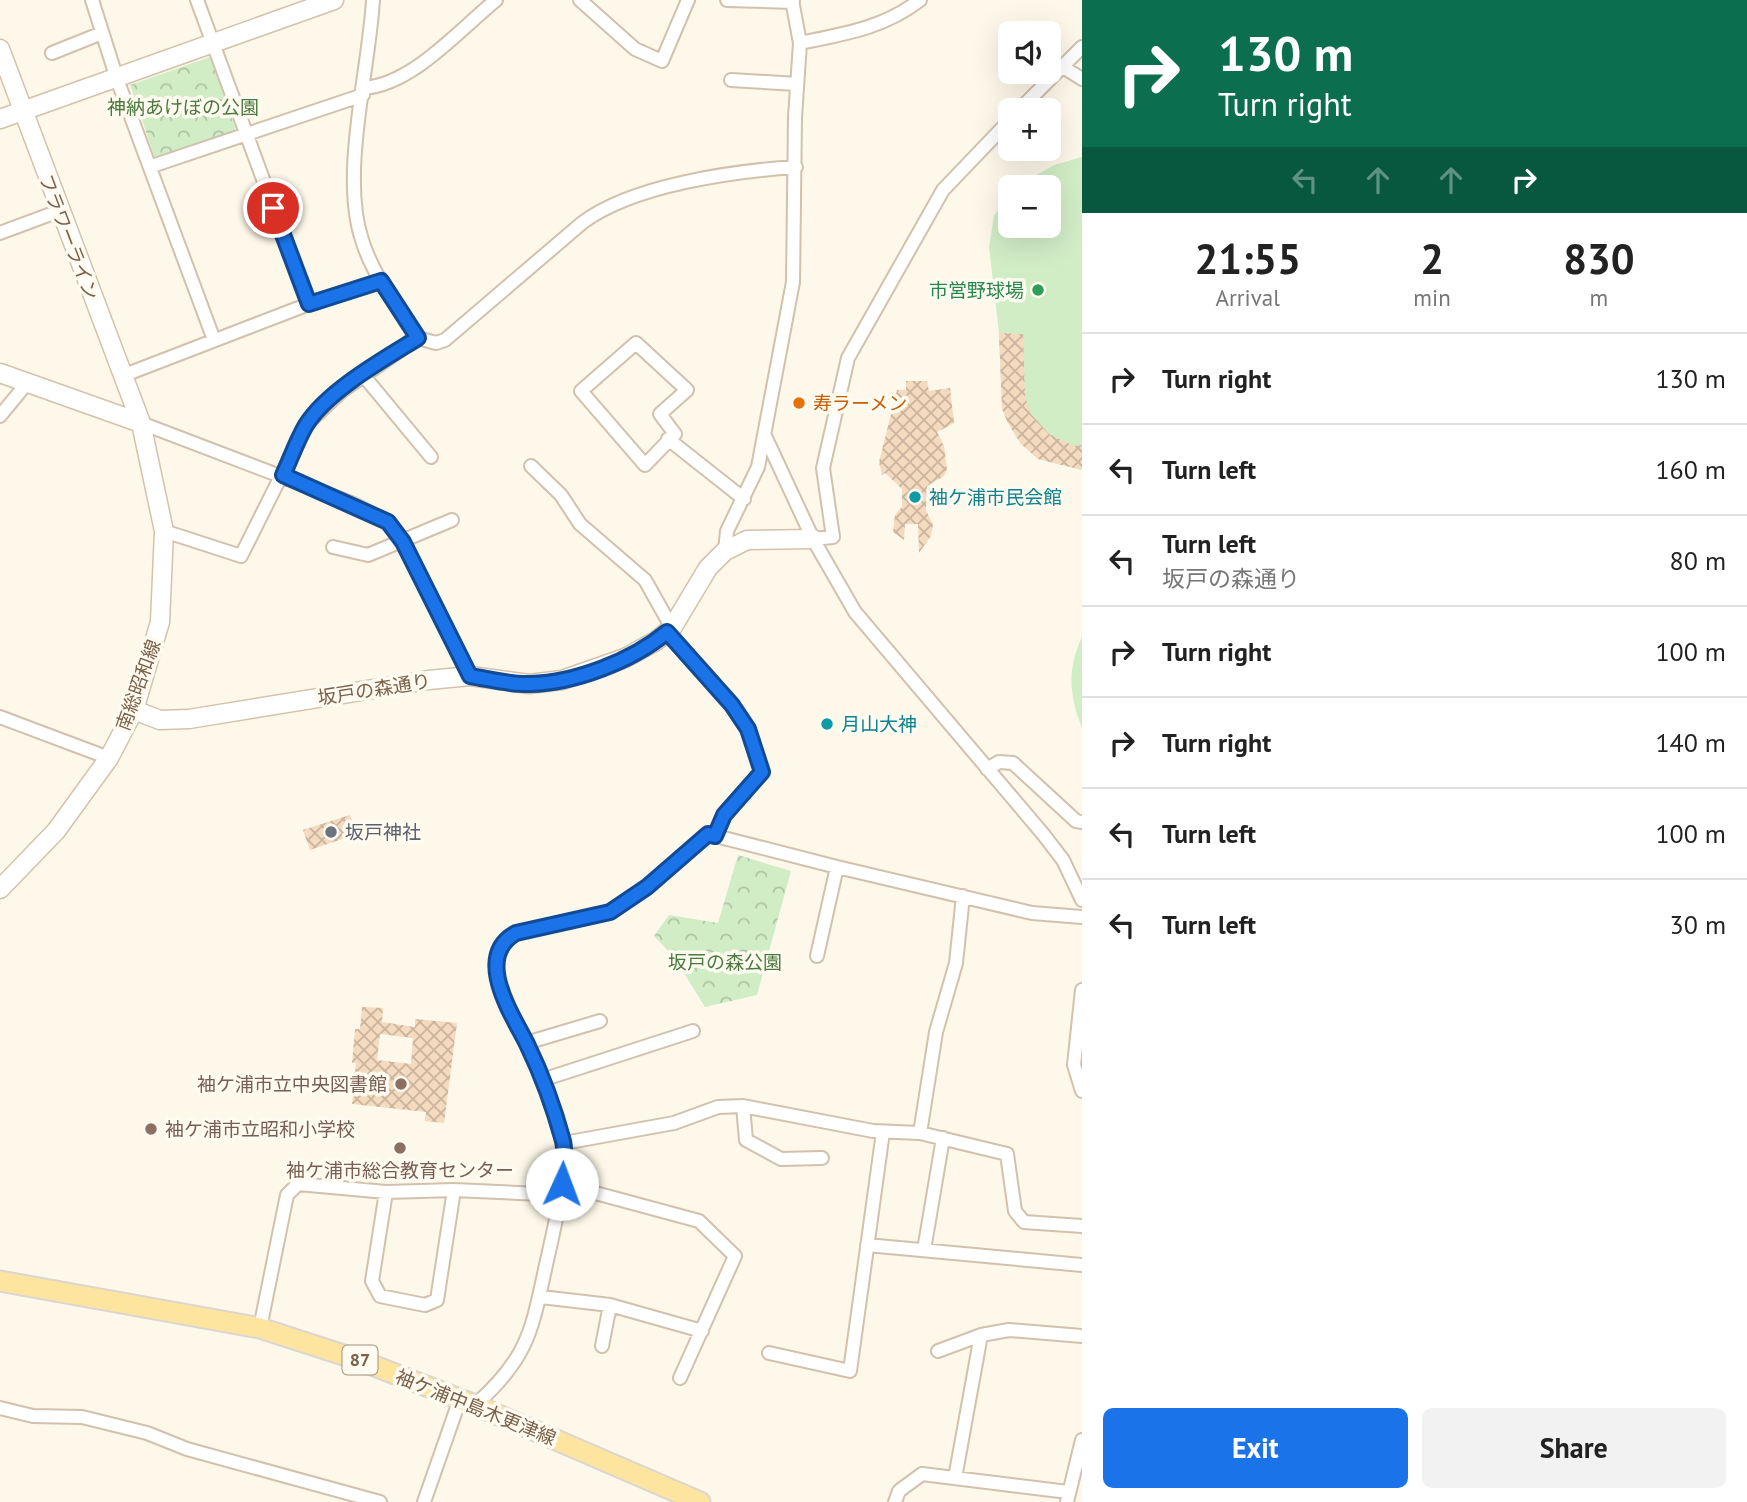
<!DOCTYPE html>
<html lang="en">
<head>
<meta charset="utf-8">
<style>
	body { margin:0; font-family:"PT Sans","Noto Sans JP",sans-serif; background:#f2f2f2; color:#222; height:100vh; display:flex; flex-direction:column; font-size:26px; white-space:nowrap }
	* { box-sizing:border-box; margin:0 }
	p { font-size:23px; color:#767676 }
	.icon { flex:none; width:38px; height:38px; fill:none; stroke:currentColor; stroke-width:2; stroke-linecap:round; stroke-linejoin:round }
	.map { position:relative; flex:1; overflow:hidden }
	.details { display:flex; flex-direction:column; background:#fff; width:665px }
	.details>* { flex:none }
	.guide { background:#0b6e4f; color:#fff; overflow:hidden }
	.tools { position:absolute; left:998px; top:21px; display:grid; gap:14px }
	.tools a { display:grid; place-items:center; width:63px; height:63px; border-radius:10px; background:#fff; box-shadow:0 7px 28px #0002; font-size:35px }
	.pin { position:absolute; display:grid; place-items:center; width:60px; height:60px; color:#fff; margin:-30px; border:4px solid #fff; border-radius:50%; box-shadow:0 2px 7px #0007 }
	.me { position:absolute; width:77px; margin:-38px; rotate:2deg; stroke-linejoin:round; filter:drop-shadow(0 0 5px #0008) }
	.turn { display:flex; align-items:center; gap:24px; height:147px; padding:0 21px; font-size:32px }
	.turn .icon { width:91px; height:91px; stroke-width:2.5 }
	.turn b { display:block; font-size:49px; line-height:60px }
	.lanes { display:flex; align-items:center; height:66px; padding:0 21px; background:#0003; justify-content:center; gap:35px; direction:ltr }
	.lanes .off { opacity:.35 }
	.eta { display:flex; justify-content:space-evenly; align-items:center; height:119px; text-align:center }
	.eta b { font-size:42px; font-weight:600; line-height:49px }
	.cta { display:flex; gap:14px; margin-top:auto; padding:14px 21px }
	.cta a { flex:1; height:80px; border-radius:10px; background:#1a73e8; color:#fff; font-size:28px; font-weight:600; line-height:80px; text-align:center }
	.cta a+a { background:#f2f2f2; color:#222 }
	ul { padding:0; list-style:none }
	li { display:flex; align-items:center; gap:21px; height:91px; padding:0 21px; border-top:2px solid #e0e0e0 }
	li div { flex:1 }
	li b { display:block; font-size:26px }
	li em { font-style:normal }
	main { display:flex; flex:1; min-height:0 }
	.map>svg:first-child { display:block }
	.park { fill:url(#park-crowns) }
	.pitch { fill:#d1edc6 }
	.building { fill:url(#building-cross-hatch); fill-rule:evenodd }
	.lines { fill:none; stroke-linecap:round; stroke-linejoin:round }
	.street-casing { stroke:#d1c1ad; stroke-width:16 }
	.secondary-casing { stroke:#d4c2ab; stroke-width:21 }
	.primary-casing { stroke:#dcd6d0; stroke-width:23 }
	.street { stroke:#fff; stroke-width:12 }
	.secondary { stroke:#fff; stroke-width:18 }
	.primary { stroke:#fee59f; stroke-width:19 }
	.route-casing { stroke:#114b97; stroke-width:18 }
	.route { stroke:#1a73e8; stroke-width:12 }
	.leisure-dot { fill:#2e9e5b; stroke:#fffbf0; stroke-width:2.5 }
	.food-dot { fill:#e8710a; stroke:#fffbf0; stroke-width:2.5 }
	.culture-dot { fill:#0f9aa8; stroke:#fffbf0; stroke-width:2.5 }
	.worship-dot { fill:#6b7280; stroke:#fffbf0; stroke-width:2.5 }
	.education-dot { fill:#8d6e63; stroke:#fffbf0; stroke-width:2.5 }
	.labels { text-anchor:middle; stroke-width:7; stroke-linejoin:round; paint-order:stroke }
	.shield { fill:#fffbf0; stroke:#a28f7c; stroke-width:2 }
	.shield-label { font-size:18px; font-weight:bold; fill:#7a614a }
	.park-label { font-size:19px; fill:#4a7a3f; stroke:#fffbf0 }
	.street-label { font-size:19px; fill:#7a614a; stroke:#fffbf0 }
	.leisure-label { font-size:19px; fill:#27864d; stroke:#fffbf0; text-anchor:end }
	.food-label { font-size:19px; fill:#c56008; stroke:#fffbf0; text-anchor:start }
	.culture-label { font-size:19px; fill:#0d838f; stroke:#fffbf0; text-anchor:start }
	.worship-label { font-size:19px; fill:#5b616d; stroke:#fffbf0; text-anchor:start }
	.education-label { font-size:19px; fill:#785e54; stroke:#fffbf0; text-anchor:end }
</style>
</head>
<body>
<main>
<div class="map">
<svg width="1082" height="1502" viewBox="0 0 1082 1502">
	<defs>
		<pattern id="park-crowns" width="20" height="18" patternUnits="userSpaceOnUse" patternTransform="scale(1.75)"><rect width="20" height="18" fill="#d1edc6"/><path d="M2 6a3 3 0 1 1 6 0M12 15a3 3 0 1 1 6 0" fill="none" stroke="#afc3a3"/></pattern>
		<pattern id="building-cross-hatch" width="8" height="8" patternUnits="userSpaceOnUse" patternTransform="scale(1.75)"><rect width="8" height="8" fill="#f4dabf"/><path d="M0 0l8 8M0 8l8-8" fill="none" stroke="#cbb49d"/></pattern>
	</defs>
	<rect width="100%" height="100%" fill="#fdf8e9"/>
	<!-- park -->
	<path class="park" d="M210 57 236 130 155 158 130 85Z
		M738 855 791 871 757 995 705 1007 674 957 654 936 669 915 718 923Z"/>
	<!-- pitch -->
	<path class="pitch" d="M1082 157V470L1038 459 1016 437 1002 409 999 333 989 247 994 216 1010 194V226H1048V187H1016L1054 165Z
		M1082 637V728C1069 695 1067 669 1082 637Z"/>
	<!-- building -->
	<path class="building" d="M999 333 1023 334 1025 396 1030 413 1049 434 1074 446 1082 445V470L1038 459 1021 444 1008 423 1002 409Z
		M906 381H927L929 391 950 388 954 423 937 432 944 446 947 469 944 476 927 486 926 510 933 525 931 536 919 553 918 524H905L904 540 893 532 895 515 902 507V489L885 473 882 475 879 462 897 390H906Z
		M350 815 357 834 310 850 303 830Z
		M362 1007 383 1008 382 1022 415 1027V1019L457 1023 444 1123 425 1121 426 1112 352 1104 356 1063H352L355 1029H360ZM380 1034 413 1038 411 1064 377 1060Z"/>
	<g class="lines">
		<defs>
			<path id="street" d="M92 0 117 79 214 340
				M197 0 309 304
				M373 0C369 71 340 174 362 240 373 276 398 307 418 338L436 343 445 340 582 223C632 185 734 171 796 167
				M580 0 635 49 662 61 688 0
				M727 0 793 2
				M800 43C844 34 884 28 920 0
				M52 53 102 33
				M1063 67 1082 79
				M731 80 797 84
				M364 88C413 84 458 31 496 0
				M1019 110 1082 47
				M152 166 363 95
				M0 233 59 211
				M636 343 687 390 660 414 675 434 645 465 581 391Z
				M363 375 431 457
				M122 376 309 304 381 281
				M0 416 28 382
				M141 423 351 503 389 522 403 542 470 676
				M765 436 813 539 855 612 1043 834 1063 860 1082 900
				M668 439 744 499
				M531 466 561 495 580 524 645 580 672 628
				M164 531 241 556 307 424 342 391 418 338
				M813 539 833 537 823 468 848 358 943 190 1010 120
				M333 547 368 555 452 520
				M725 551 727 531 758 467 793 282 795 117 800 43 792 0
				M667 632 732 705 748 729 762 772 724 815 715 836
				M0 717 109 758
				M987 769 999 762 1013 763 1076 821 1082 822
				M817 956 837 867 1032 913 1082 917
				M1082 990 1074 1065 1082 1091
				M526 1043 600 1021
				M542 1080 693 1031
				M743 1106 746 1140 781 1159 822 1158
				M920 1133 936 1032 956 963 963 896
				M564 1143 674 1123 718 1107 743 1106 873 1131 920 1133 1007 1154 1015 1211 1024 1222 1082 1226
				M562 1184 699 1221 735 1256 680 1378
				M386 1192 372 1281 380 1296 425 1305 437 1300 454 1190
				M867 1245 1082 1265
				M924 1250 943 1138
				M541 1297 610 1305 702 1331
				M260 1328 287 1195 298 1184 386 1192 454 1190 562 1195
				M602 1346 610 1305
				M938 1351 981 1335 1009 1330 1082 1336
				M769 1353 850 1371 883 1132
				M475 1405C532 1355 532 1326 548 1256 556 1220 565 1184 563 1146 562 1122 538 1070 528 1046 514 1015 471 958 515 933L610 912 647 887 708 834 837 867
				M0 1408 33 1416 82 1417 147 1433 187 1449 380 1502
				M955 1478 981 1335
				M424 1502 460 1399
				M895 1502 899 1491 922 1474 1068 1492
				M1067 1502 1082 1440"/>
			<path id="secondary" d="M0 49 141 423 164 531 160 622 134 710 109 758 56 831 0 889
				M0 119 334 0
				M0 373 141 423
				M134 710 160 720 189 719 429 680 470 676 529 684 562 680 625 658 656 641 672 628 708 568 725 551 747 540 813 539"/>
			<path id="primary" d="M0 1281 260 1328 359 1360 475 1405 700 1502"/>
		</defs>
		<!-- street casing -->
		<use href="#street" class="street-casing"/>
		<!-- secondary casing -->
		<use href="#secondary" class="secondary-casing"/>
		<!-- primary casing -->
		<use href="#primary" class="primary-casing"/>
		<!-- street -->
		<use href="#street" class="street"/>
		<!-- secondary -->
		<use href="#secondary" class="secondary"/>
		<!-- primary -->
		<use href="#primary" class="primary"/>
	</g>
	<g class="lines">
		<defs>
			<path id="route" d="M273 208 309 304 381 281 418 338C384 359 327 391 306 425 297 440 291 458 283 475L388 522 403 542 470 676C489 679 511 685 530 684 575 683 632 661 667 632L732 705 748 729 762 772 724 815 715 836 708 834 647 887 610 912 516 933C473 957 512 1014 527 1044 541 1073 554 1108 563 1141 566 1153 563 1170 562 1184"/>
		</defs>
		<!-- route casing -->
		<use href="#route" class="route-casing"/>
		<!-- route -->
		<use href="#route" class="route"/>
	</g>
	<!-- markers -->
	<circle class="leisure-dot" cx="1038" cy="290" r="7"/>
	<circle class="food-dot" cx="799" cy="403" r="7"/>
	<g class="culture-dot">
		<circle cx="915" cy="497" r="7"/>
		<circle cx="827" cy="724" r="7"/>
	</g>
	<circle class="worship-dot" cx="331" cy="832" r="7"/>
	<g class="education-dot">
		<circle cx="401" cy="1084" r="7"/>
		<circle cx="151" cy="1129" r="7"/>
		<circle cx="400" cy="1148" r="7"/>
	</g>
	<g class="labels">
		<!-- shield labels -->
		<rect class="shield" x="342.5" y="1345.5" width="35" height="29" rx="5"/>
		<g class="shield-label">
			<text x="360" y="1366">87</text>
		</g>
		<!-- park labels -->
		<g class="park-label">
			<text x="183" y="114">神納あけぼの公園</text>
			<text x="725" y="969">坂戸の森公園</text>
		</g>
		<!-- street labels -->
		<g class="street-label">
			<text transform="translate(69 237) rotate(69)" y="7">フラワーライン</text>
			<text transform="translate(138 685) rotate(-70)" y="7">南総昭和線</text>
			<text transform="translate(374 689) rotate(-9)" y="7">坂戸の森通り</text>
			<text transform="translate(476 1407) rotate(22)" y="7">袖ケ浦中島木更津線</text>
		</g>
		<!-- leisure labels -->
		<g class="leisure-label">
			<text x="1024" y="297">市営野球場</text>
		</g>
		<!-- food labels -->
		<g class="food-label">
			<text x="813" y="410">寿ラーメン</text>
		</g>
		<!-- culture labels -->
		<g class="culture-label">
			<text x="929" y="504">袖ケ浦市民会館</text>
			<text x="841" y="731">月山大神</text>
		</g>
		<!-- worship labels -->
		<g class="worship-label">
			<text x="345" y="839">坂戸神社</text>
		</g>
		<!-- education labels -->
		<g class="education-label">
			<text x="387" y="1091">袖ケ浦市立中央図書館</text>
			<text x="165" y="1136" text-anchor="start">袖ケ浦市立昭和小学校</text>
			<text x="400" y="1177" text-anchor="middle">袖ケ浦市総合教育センター</text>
		</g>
	</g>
</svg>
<div class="tools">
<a><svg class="icon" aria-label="sound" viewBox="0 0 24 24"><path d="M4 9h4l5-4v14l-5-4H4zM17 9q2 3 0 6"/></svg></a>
<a>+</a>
<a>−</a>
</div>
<div class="pin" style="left:273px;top:208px;background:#d93025"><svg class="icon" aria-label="arrive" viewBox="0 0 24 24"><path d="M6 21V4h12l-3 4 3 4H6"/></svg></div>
<svg class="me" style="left:562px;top:1184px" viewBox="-20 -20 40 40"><circle r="19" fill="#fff"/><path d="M0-13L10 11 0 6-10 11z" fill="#1a73e8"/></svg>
</div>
<section class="details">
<div class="guide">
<div class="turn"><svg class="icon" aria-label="right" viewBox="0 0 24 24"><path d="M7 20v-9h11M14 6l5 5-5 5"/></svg><div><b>130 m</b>Turn right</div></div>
<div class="lanes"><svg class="icon off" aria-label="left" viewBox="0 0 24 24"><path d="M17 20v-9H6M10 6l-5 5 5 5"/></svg><svg class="icon off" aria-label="ahead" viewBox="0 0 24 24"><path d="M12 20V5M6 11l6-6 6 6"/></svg><svg class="icon off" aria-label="ahead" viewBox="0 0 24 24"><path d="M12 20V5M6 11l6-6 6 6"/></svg><svg class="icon" aria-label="right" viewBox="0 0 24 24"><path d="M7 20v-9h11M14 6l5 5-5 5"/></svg></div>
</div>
<div class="eta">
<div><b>21:55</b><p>Arrival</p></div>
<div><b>2</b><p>min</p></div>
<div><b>830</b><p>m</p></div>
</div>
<ul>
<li><svg class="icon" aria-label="right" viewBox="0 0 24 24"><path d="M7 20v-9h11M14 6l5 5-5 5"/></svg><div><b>Turn right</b></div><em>130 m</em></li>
<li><svg class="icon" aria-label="left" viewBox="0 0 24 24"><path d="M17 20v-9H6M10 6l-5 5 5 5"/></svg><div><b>Turn left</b></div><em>160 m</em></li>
<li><svg class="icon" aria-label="left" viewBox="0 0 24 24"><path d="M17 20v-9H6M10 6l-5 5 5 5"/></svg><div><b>Turn left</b><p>坂戸の森通り</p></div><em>80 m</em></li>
<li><svg class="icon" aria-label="right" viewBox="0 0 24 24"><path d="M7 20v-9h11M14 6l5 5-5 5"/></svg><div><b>Turn right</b></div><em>100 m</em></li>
<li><svg class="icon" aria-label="right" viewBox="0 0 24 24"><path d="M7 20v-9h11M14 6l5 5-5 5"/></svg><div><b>Turn right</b></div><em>140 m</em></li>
<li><svg class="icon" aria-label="left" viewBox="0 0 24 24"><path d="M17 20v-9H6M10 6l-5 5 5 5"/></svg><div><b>Turn left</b></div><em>100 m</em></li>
<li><svg class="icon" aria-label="left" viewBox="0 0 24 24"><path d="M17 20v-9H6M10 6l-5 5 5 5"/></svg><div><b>Turn left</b></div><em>30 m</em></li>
</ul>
<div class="cta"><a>Exit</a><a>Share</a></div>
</section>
</main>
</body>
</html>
